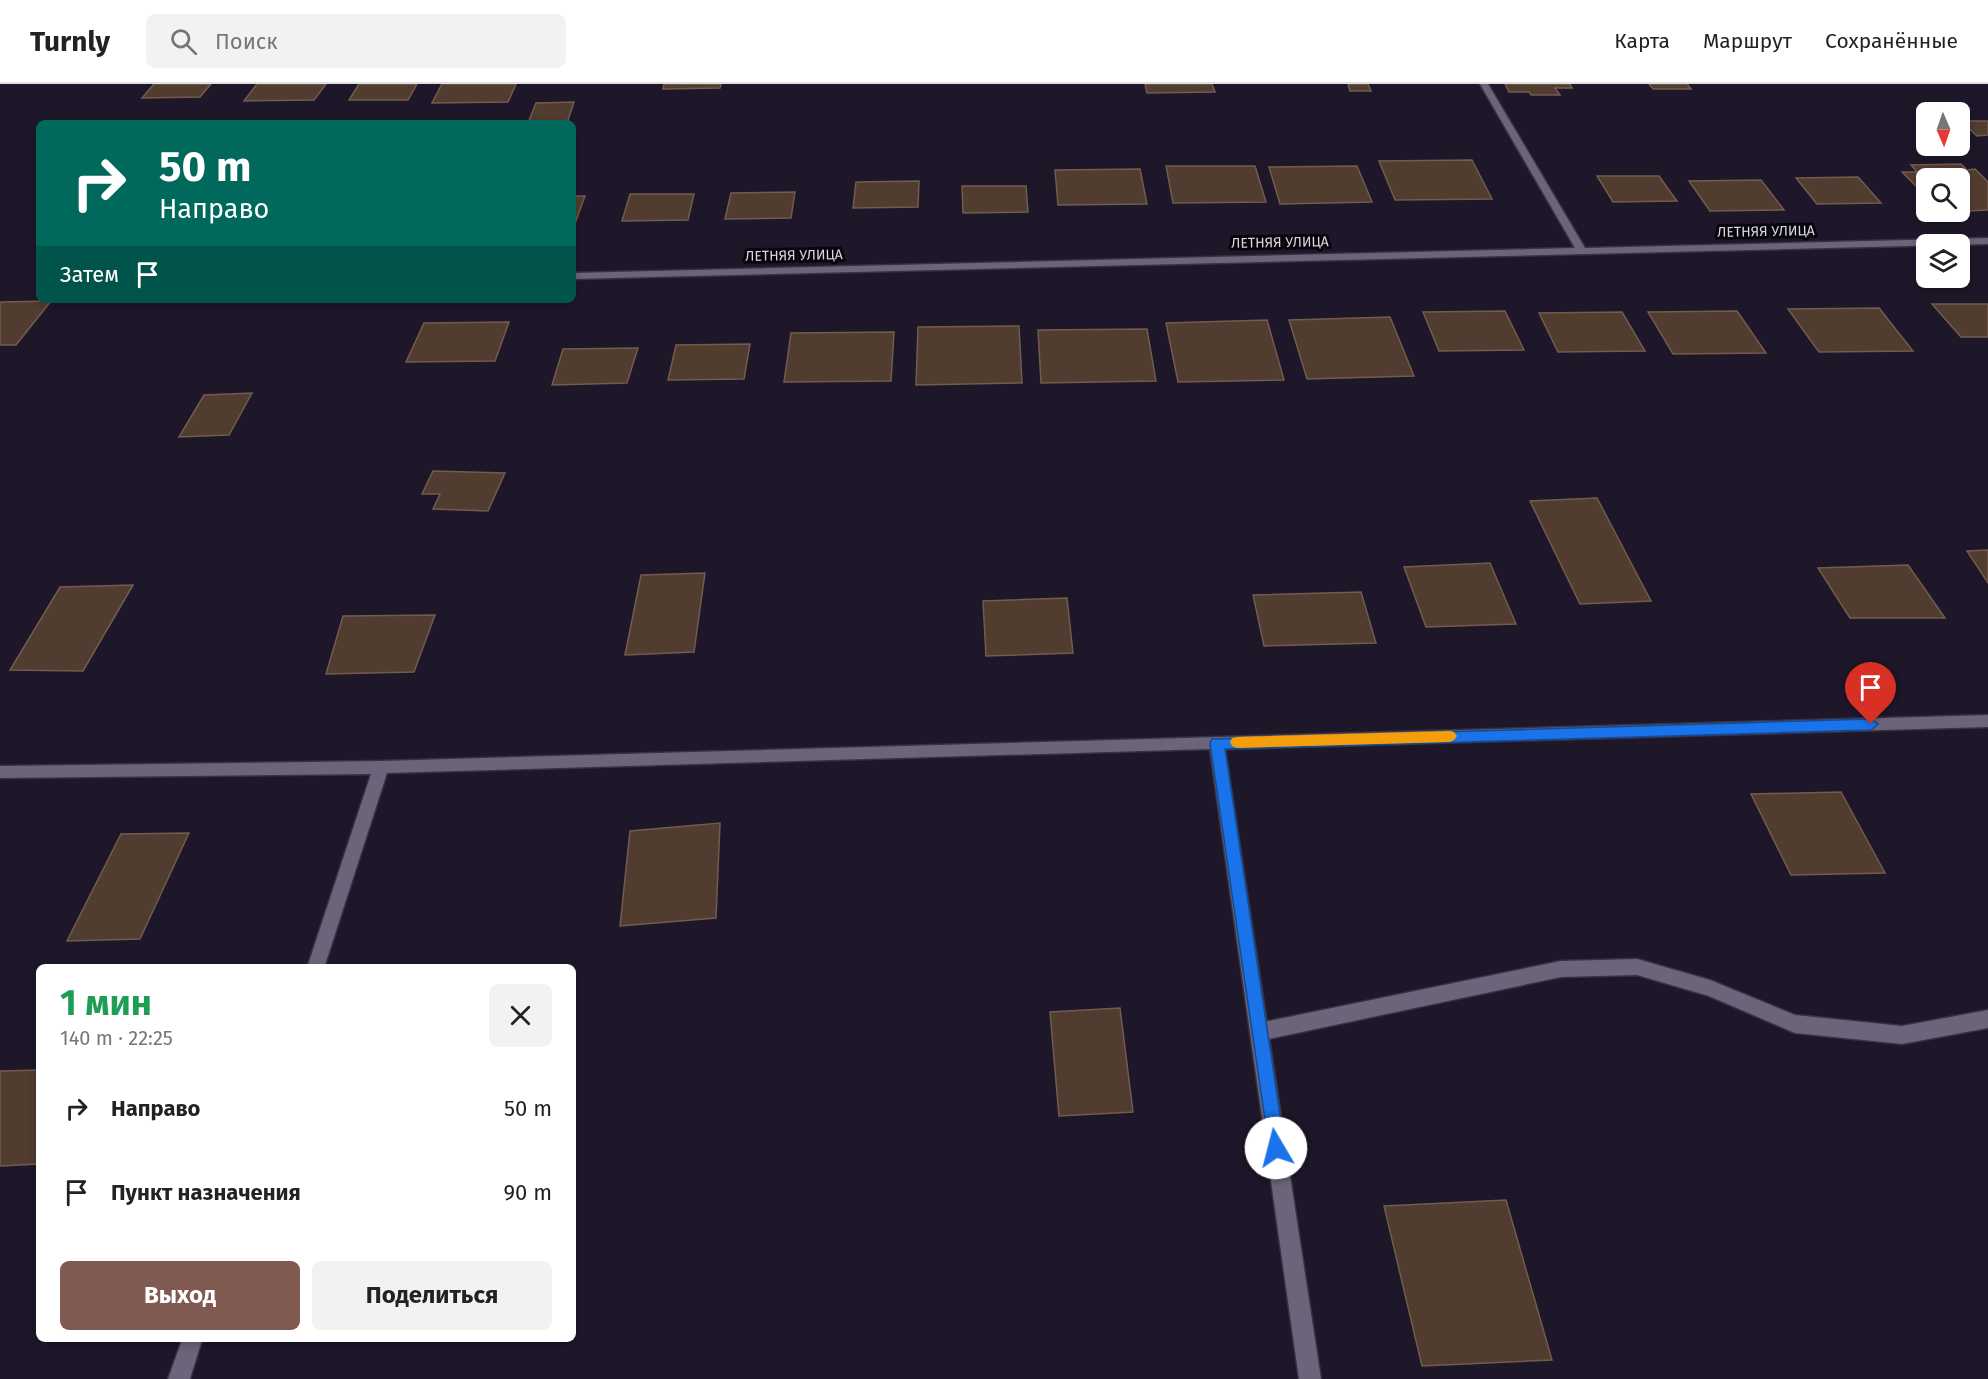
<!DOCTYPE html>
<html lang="ru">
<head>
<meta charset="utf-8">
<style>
	body { margin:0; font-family:"Fira Sans",sans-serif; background:#f2f2f2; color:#222; height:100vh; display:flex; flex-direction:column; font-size:22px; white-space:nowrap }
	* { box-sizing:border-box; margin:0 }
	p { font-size:20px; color:#767676 }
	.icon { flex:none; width:33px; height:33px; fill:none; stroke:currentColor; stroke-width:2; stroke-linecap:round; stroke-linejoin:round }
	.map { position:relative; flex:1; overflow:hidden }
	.sheet { position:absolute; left:36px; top:880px; width:540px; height:378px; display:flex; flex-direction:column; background:#fff; border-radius:9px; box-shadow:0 3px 9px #0003 }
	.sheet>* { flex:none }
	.banner { position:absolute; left:36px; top:36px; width:540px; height:183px; border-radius:9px; box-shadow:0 3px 9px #0003; background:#00695c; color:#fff; overflow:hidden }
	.needle { width:39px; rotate:178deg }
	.buttons { position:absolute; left:1916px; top:18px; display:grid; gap:12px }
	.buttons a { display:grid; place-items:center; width:54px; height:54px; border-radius:9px; background:#fff; box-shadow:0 3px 9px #0003; font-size:30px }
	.pin { position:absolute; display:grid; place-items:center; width:51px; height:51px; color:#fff; margin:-62px -26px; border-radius:50% 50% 50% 0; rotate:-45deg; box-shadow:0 0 6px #0007 }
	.pin .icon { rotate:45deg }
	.me { position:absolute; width:66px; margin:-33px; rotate:352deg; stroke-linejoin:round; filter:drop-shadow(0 0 4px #0008) }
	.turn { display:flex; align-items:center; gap:21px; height:126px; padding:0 24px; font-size:27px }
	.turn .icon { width:78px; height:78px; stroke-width:2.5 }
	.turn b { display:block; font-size:42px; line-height:51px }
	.then { display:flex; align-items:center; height:57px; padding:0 24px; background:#0003; gap:12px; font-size:22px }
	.round { display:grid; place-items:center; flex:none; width:63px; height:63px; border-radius:9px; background:#f2f2f2 }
	.head { display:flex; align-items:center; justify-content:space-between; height:102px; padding:0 24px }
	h1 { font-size:36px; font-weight:700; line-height:45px; color:#1e9e55 }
	.primary-button { display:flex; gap:12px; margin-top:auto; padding:12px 24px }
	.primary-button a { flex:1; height:69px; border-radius:9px; background:#805a50; color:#fff; font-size:24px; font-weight:700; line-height:69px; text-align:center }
	.primary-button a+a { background:#f2f2f2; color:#222 }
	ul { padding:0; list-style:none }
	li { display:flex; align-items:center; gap:18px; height:84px; padding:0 24px }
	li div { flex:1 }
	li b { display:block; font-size:22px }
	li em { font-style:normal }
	header { display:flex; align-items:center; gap:36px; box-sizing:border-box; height:84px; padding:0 30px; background:#fff; border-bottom:2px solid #e0e0e0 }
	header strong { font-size:28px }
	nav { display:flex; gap:33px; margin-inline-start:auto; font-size:21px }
	.search { width:420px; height:54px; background:#f2f2f2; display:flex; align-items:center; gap:15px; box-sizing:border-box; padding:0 21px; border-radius:9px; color:#767676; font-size:22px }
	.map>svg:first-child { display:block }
	.building { fill:#513c30; stroke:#725c4e; stroke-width:1.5 }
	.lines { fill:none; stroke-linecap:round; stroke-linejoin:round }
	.service-casing { stroke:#36323f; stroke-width:3 }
	.minor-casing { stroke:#36323f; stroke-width:3 }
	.service { fill:#6b647a; fill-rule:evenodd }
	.minor { fill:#6b647a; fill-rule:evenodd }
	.route { fill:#1a73e8; stroke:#114b97; stroke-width:1.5 }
	.slow { fill:#f59e0b }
	.labels { text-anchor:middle; stroke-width:6; stroke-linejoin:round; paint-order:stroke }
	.far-street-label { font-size:14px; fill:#dbd7e4; stroke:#07050b }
</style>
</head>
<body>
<header>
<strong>Turnly</strong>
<div class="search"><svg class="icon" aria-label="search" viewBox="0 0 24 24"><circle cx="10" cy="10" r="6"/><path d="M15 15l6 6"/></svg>Поиск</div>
<nav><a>Карта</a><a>Маршрут</a><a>Сохранённые</a></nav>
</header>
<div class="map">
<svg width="1988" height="1295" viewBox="0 0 1988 1295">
	<rect width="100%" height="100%" fill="#1d1729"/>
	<!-- building -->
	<path class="building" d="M154 0H211L200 13 142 14Z
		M257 0H326L314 16 244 17Z
		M359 0H417L408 16H349Z
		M442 0H516L508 18 432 19Z
		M664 0H721L720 4 663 5Z
		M1145 0H1212L1215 8 1147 9Z
		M1348 0H1368L1371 7H1350Z
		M1505 0H1570L1572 4H1555L1560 11H1531L1529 8H1509Z
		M1649 0H1687L1691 5H1653Z
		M574 18 567 39H528L536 19Z
		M1961 37H1988V51L1977 52Z
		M1472 76 1492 115 1395 116 1379 77Z
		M1961 80 1967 86 1975 85 1988 98V126L1970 127 1959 124V94H1926V112L1902 88H1917L1911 81Z
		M1166 82H1255L1266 118 1173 119Z
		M1357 82 1372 118 1280 120 1269 83Z
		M1140 85 1147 120 1058 121 1055 86Z
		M1597 92H1659L1677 117 1613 118Z
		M1858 93 1881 119 1817 120 1796 94Z
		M1761 96 1784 126 1710 127 1689 97Z
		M919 97 918 123 853 124 856 98Z
		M962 102H1026L1028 128 963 129Z
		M795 108 791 134 725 135 731 109Z
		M630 110H694L688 136 622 137Z
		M573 112H585L573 145Z
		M51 217 16 261H0V218Z
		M1932 220H1988V253H1961Z
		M1879 224 1913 267 1819 268 1788 225Z
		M1505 227 1524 266 1439 267 1423 228Z
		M1737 227 1766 269 1673 270 1648 228Z
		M1622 228 1645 267 1558 268 1539 229Z
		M1390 233 1414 292 1307 295 1289 236Z
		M1267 236 1284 296 1178 298 1166 239Z
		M509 238 495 277 406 278 424 239Z
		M1019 242 1022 299 916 301 918 243Z
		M1147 245 1156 297 1041 299 1038 246Z
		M894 248 891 297 784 298 791 249Z
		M750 260 744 295 668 296 676 261Z
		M638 264 627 299 552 301 563 265Z
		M252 309 229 351 179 353 204 311Z
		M433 387 505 389 488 427 433 425 440 410H422Z
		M1597 414 1651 517 1580 520 1530 417Z
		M1988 466V499L1967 467Z
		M1490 479 1516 540 1426 543 1404 483Z
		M1908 481 1945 534H1850L1818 484Z
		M705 489 694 568 625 571 641 491Z
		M133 501 83 587 10 586 60 503Z
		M1361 508 1376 559 1264 562 1253 511Z
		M1067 514 1073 569 986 572 983 517Z
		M435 531 414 588 326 590 343 532Z
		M1841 708 1885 789 1791 791 1751 710Z
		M720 739 716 834 620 842 630 747Z
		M189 749 140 855 67 857 121 750Z
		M1120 924 1133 1028 1059 1032 1050 928Z
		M39 986V1080L0 1082V987Z
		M1506 1116 1552 1276 1422 1282 1384 1122Z"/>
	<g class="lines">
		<defs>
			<path id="service" d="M1637 875 1710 896 1795 931 1902 942 1988 926V944L1902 960 1795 949 1709 912 1637 891 1561 893 1259 957 1253 954 1250 948 1253 942 1259 939 1561 877Z"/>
			<path id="minor" d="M1480 0H1488L1585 164 1988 154V160L573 195V189L1575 164Z
				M1988 631V643L1225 665 1321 1295H1299L1210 665 387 689 324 884H307L371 690 0 694V682L381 677Z
				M182 1256H202L190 1295H168Z"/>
		</defs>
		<!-- service casing -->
		<use href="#service" class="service-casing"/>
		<!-- minor casing -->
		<use href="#minor" class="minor-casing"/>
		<!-- service -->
		<use href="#service" class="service"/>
		<!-- minor -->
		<use href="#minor" class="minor"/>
	</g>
	<!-- route -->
	<path class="route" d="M1871 635 1878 640 1871 646 1225 665 1285 1064 1282 1070 1276 1073 1270 1070 1210 659 1212 655Z"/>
	<!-- slow -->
	<path class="slow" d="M1450 647 1454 648 1457 652 1454 656 1450 658 1237 664 1232 662 1230 658 1232 654 1237 653Z"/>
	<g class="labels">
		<!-- far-street labels -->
		<g class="far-street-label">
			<text transform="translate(1766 147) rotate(-1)" y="5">ЛЕТНЯЯ УЛИЦА</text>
			<text transform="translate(1280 158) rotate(-1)" y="5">ЛЕТНЯЯ УЛИЦА</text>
			<text transform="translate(794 171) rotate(-1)" y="5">ЛЕТНЯЯ УЛИЦА</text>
		</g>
	</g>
</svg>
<div class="buttons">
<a><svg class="needle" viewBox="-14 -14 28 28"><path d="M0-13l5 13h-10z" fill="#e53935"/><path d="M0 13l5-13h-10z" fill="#767676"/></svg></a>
<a><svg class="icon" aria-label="search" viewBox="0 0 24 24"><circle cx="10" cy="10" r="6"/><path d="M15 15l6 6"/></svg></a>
<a><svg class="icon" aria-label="layers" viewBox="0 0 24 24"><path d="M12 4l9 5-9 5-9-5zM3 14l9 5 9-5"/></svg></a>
</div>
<div class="pin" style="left:1871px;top:640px;background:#d93025"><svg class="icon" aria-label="arrive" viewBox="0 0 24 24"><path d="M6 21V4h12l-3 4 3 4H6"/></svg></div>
<svg class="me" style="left:1276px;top:1064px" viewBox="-20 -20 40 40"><circle r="19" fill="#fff"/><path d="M0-13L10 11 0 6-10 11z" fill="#1a73e8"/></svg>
<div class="banner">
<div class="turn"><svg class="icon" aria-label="right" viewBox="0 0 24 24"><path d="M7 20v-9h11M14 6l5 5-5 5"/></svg><div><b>50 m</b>Направо</div></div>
<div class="then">Затем<svg class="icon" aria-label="arrive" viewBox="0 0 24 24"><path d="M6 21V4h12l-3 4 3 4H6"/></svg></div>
</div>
<section class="sheet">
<div class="head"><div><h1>1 мин</h1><p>140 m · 22:25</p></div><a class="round"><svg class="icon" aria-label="close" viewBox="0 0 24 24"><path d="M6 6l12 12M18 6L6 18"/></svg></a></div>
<ul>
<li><svg class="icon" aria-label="right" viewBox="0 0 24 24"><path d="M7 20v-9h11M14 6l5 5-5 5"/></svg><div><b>Направо</b></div><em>50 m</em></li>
<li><svg class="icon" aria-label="arrive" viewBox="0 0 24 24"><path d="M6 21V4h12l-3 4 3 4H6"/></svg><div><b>Пункт назначения</b></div><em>90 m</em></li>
</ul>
<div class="primary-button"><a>Выход</a><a>Поделиться</a></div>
</section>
</div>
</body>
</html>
